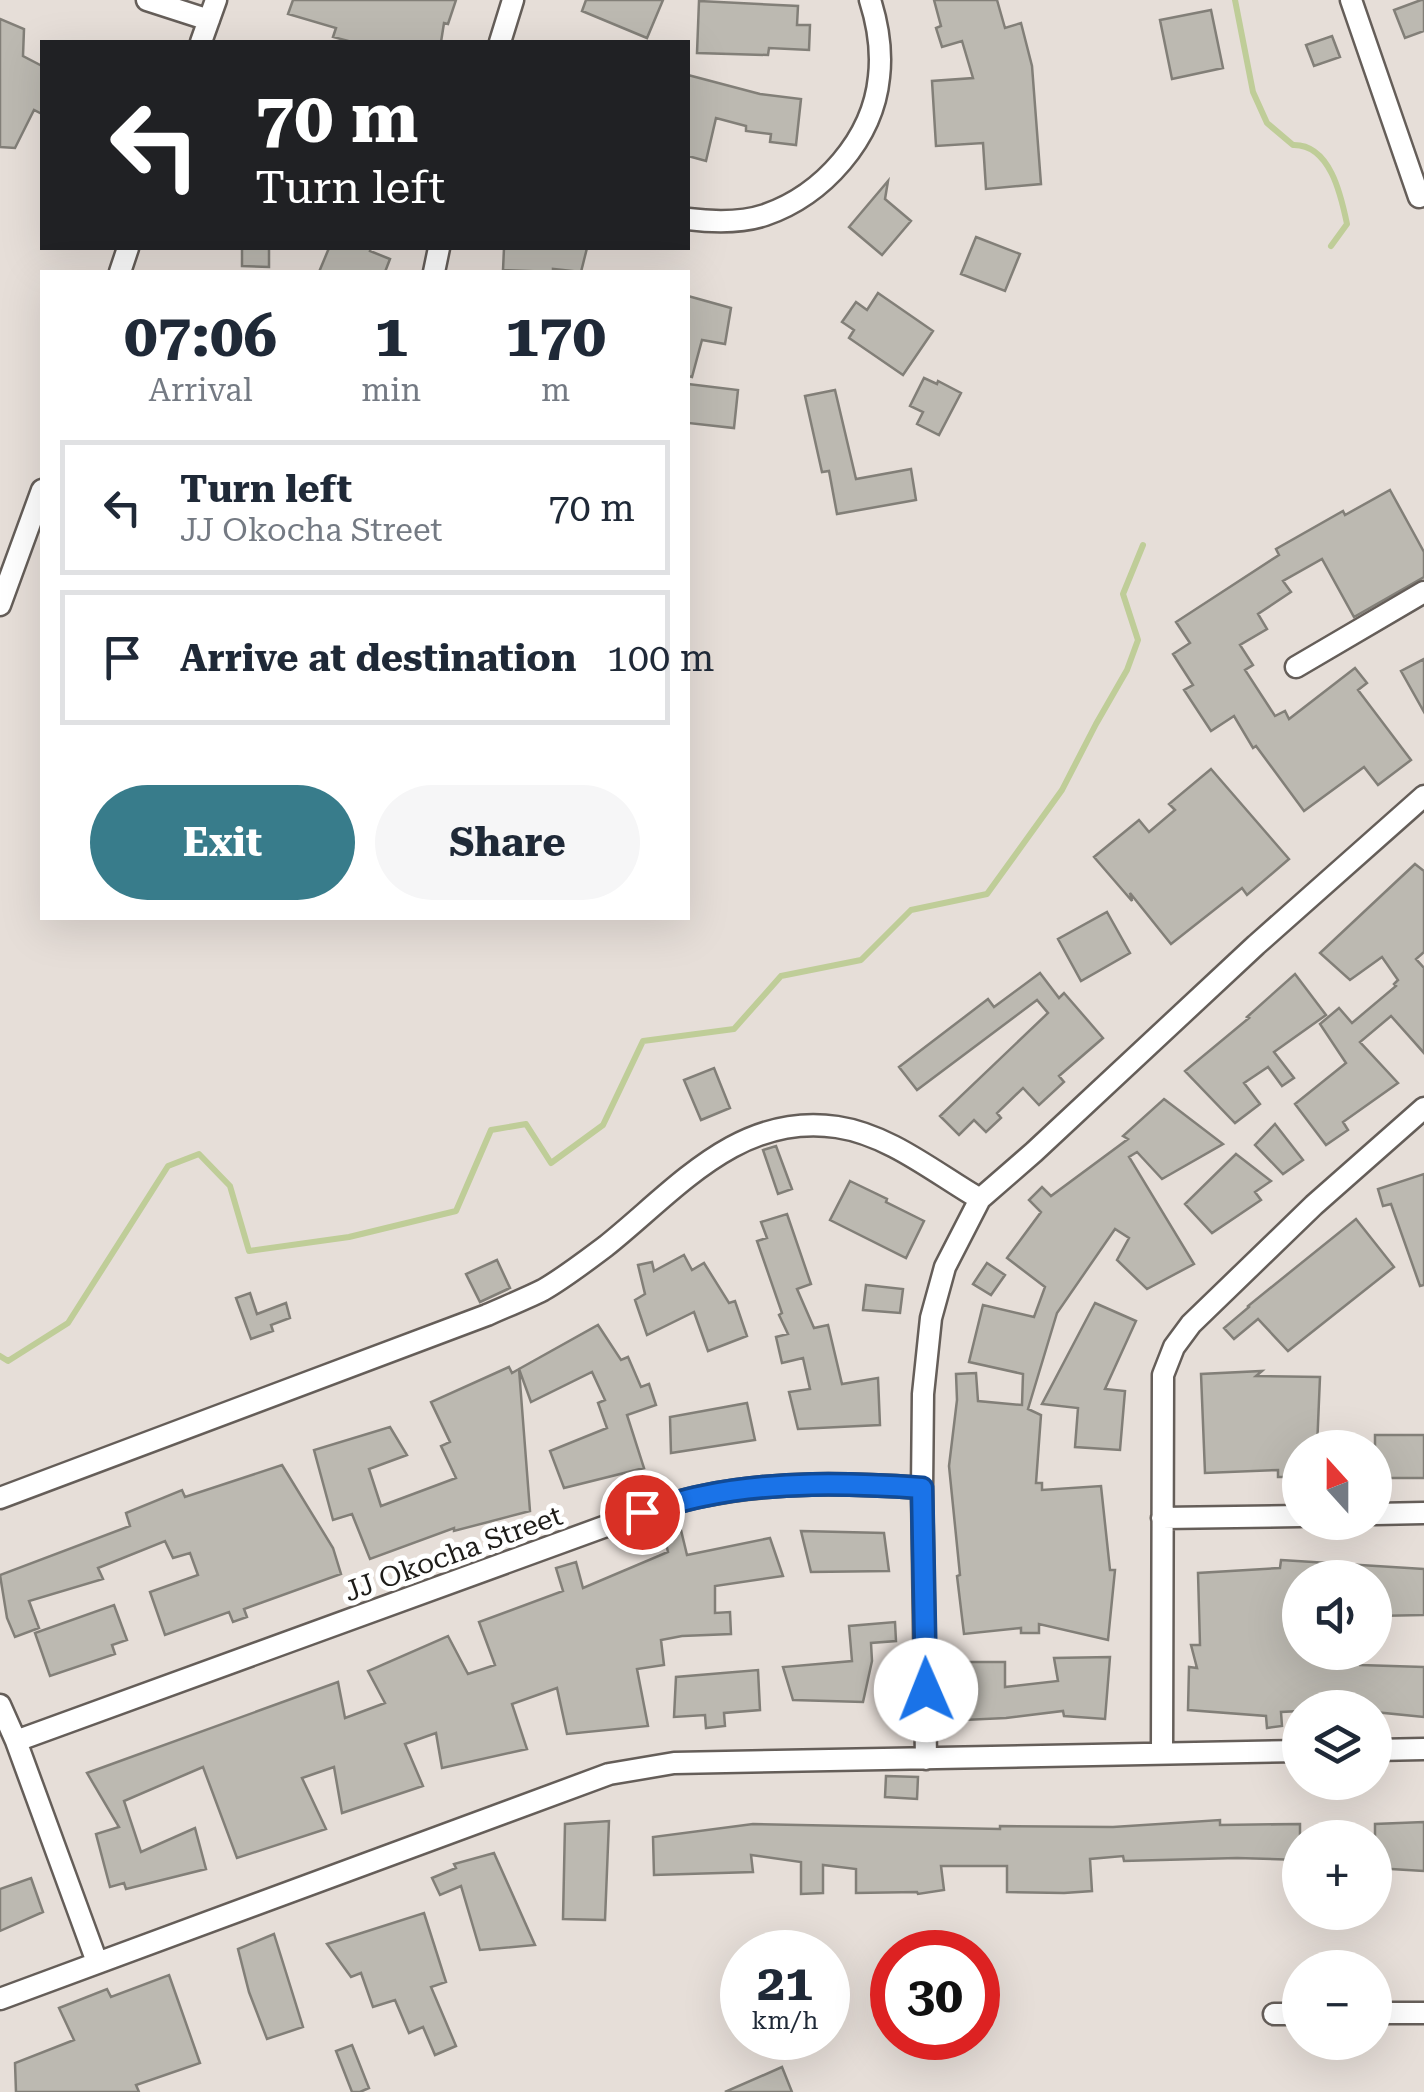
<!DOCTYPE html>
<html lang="en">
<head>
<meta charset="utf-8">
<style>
	body { margin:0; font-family:"Roboto Serif",serif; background:#f6f6f7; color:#1f2937; height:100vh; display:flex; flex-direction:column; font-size:38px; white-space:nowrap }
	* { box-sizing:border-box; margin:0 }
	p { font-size:32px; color:#747a83 }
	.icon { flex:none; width:55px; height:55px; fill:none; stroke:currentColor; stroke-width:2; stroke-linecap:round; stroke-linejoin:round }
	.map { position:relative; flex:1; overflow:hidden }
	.details { position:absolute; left:40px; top:270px; width:650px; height:650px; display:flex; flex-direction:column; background:#fff; border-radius:0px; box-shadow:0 10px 40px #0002 }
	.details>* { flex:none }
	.hud { position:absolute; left:40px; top:40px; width:650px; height:210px; border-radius:0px; box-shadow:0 10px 40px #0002; background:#202124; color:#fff; overflow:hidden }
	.needle { width:65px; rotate:339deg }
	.tools { position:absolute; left:1282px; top:1430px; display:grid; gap:20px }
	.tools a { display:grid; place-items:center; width:110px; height:110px; border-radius:50%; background:#fff; box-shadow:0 10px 40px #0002; font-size:50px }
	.speed { position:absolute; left:720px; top:1930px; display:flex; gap:20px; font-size:50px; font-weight:700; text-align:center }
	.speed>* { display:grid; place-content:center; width:130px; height:130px; border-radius:50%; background:#fff; box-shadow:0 10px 40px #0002; line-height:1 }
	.speed small { font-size:25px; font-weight:400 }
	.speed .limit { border:15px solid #d22; background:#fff; color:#111 }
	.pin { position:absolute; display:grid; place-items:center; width:85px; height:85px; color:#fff; margin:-42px; border:5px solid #fff; border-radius:50%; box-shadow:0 2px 10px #0007 }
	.me { position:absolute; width:110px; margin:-55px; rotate:359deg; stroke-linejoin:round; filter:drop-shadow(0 0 8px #0008) }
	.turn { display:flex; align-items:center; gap:35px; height:210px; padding:0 50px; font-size:45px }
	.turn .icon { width:130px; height:130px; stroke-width:2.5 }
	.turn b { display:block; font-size:70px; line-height:85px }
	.eta { display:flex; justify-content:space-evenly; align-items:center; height:170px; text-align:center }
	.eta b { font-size:60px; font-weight:700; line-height:70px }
	.primary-button { display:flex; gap:20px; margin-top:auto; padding:20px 50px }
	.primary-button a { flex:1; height:115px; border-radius:60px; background:#387c8b; color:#fff; font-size:40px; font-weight:700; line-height:115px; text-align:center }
	.primary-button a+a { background:#f6f6f7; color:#1f2937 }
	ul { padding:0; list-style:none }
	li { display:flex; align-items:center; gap:30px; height:135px; margin:0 20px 15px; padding:0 30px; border:5px solid #e0e1e3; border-radius:0px }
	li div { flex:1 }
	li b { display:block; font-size:38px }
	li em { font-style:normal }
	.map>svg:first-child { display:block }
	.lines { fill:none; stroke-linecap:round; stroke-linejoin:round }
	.stream { stroke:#bfcd98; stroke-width:6 }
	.building { fill:#bcb9b1; stroke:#827f78; stroke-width:2.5 }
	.street-casing { stroke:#655e59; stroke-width:25 }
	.street { stroke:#fff; stroke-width:20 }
	.route-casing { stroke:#114b97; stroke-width:25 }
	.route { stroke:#1a73e8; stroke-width:18 }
	.labels { text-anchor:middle; stroke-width:10; stroke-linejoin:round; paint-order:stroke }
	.street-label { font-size:28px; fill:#1e1c19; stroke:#fff }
</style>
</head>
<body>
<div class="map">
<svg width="1424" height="2092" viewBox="0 0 1424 2092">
	<rect width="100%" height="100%" fill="#e6ded8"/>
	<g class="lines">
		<!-- stream -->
		<path class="stream" d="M1235 0 1253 92 1267 123 1293 145C1330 144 1341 195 1347 224L1331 246
			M0 1356 8 1361 68 1323 168 1166 199 1154 230 1186 249 1251 349 1237 456 1211 491 1130 526 1124 551 1163 603 1125 643 1041 734 1029 781 976 861 960 911 910 987 894 1062 790 1096 724 1127 670 1138 640 1123 594 1143 545"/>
	</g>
	<!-- building -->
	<path class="building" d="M293 0H456L448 24 444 23 441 42H352L333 37 336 28 288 14Z
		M586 0H663L647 38 582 11Z
		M934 0H997L1005 28 1021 23 1032 66 1041 184 986 189 983 143 936 146 932 81 973 78 962 41 942 47 936 28 941 26Z
		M1421 0H1424V31L1405 38 1394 10Z
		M699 1 798 6 797 25H810L809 50 769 48 768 55 697 53Z
		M1211 10 1223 68 1172 79 1160 20Z
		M0 19 24 29 23 56 42 66V114L34 110 15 148 0 147Z
		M1332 36 1340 57 1314 66 1306 45Z
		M688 75 760 94 801 99 796 145 770 142 771 134 746 131V126L716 118 706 161 688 156Z
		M888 181 885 199 911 221 882 255 849 227Z
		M976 237 1020 254 1005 291 961 274Z
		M242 248H269V267L242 266Z
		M329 248H371L370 251 390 259 385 272H319Z
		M504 248H587L581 272 553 269V272L503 270Z
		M878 293 933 331 903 375 849 338 854 330 842 322 856 302 867 310Z
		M688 296 731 308 725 344 702 340 692 377 688 376Z
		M924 378 937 384 938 381 961 393 939 435 917 424 923 412 910 406Z
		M688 384 738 390 734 428 688 423Z
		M835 390 856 479 911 469 916 500 837 514 829 471 822 472 805 396Z
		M1390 490 1424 552V577L1354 617 1322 559 1283 581 1291 592 1258 614 1267 629 1240 645 1253 665 1245 670 1275 716 1285 711 1289 719 1355 668 1367 683 1358 690 1411 760 1378 785 1364 767 1304 811 1256 746 1253 748 1234 716 1211 731 1184 690 1193 685 1173 654 1190 643 1176 622 1279 555 1276 549 1343 511 1345 515Z
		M1424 659V712L1401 671Z
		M1211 769 1289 859 1247 895 1242 888 1171 944 1130 893 1132 901 1094 857 1139 820 1149 832 1175 810 1169 804Z
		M1415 864 1424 871V952L1416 959 1424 968V1053L1391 1016 1360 1042 1398 1083 1343 1122 1348 1130 1326 1145 1295 1104 1346 1063 1320 1024 1339 1008 1352 1023 1396 986 1394 984 1398 980 1382 957 1350 980 1320 953Z
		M1107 912 1130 953 1081 981 1058 939Z
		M1040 973 1059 998 1064 993 1103 1038 1059 1076 1064 1082 1039 1105 1023 1088 997 1113 1001 1118 986 1132 974 1120 959 1135 940 1116 1048 1013 1037 1000 917 1090 899 1067 988 999 994 1007Z
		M1295 974 1326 1015 1274 1052 1294 1078 1282 1086 1268 1067 1244 1083 1260 1104 1235 1123 1185 1071 1249 1018 1247 1017Z
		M714 1068 730 1108 701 1120 684 1080Z
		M1164 1099 1223 1144 1162 1179 1137 1152 1129 1157 1194 1264 1147 1289 1117 1260 1129 1238 1115 1229 1057 1313 1028 1409 1041 1415 1036 1483H1042V1490L1101 1486 1110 1570H1115L1108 1640 1039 1624V1633H1021V1628L964 1634 957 1576 960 1575 949 1466 957 1400 956 1374 976 1373 978 1401 1022 1405 1023 1374 969 1362 983 1305 1034 1317 1045 1287 1007 1258 1041 1212 1029 1200 1042 1187 1051 1196 1128 1139 1123 1136Z
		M1275 1124 1303 1160 1283 1174 1255 1145Z
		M776 1146 792 1189 778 1194 763 1150Z
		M1236 1154 1271 1181 1255 1192 1261 1200 1212 1233 1185 1204Z
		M1424 1174V1285L1420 1286 1391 1204 1383 1206 1378 1189Z
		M850 1181 887 1199 886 1202 924 1221 906 1258 830 1220Z
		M787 1214 811 1284 797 1289 814 1328 828 1325 842 1384 878 1378 880 1425 798 1429 789 1392 810 1389 803 1358 782 1363 776 1337 788 1334 779 1315 782 1313 757 1241 767 1238 761 1222Z
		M1356 1219 1394 1267 1288 1351 1258 1319 1234 1339 1224 1328 1249 1307 1248 1306Z
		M684 1255 692 1270 704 1263 729 1303 735 1301 747 1336 708 1351 694 1312 647 1335 635 1300 645 1294 638 1265 652 1262 654 1271Z
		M497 1260 510 1288 480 1302 466 1274Z
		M987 1263 1005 1275 991 1295 973 1284Z
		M866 1285 903 1289 900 1313 863 1310Z
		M250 1293 257 1314 286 1303 290 1318 271 1325 273 1331 251 1339 236 1298Z
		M1095 1303 1136 1321 1105 1389 1125 1391 1120 1450 1075 1447 1078 1408 1042 1404Z
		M598 1325 621 1360 628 1357 641 1387 649 1384 656 1405 627 1415 644 1468 564 1488 550 1451 607 1428 598 1403 605 1400 592 1372 531 1402 519 1369Z
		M509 1367 512 1373 519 1369 530 1511 454 1531V1528L370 1559 352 1514 333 1520 314 1450 390 1427 407 1455 369 1469 381 1506 456 1478 441 1446 450 1442 431 1402Z
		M1262 1371 1256 1376 1320 1377 1317 1448H1300V1477H1278V1470L1205 1473 1201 1374Z
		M747 1403 755 1440 671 1453 670 1417Z
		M1375 1435H1424V1478H1375Z
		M282 1465 333 1548 341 1574 244 1609 247 1617 233 1622 229 1612 165 1635 150 1592 198 1575 190 1553 173 1558 165 1541 98 1568 103 1579 29 1601 39 1628 15 1637 7 1618 0 1575 130 1526 126 1513 182 1490 185 1497Z
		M680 1526 687 1555 770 1538 783 1576 715 1586V1613L730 1612 731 1634 682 1636 661 1640 664 1665 637 1669 648 1726 567 1734 557 1688 512 1704 527 1749 442 1768 436 1733 405 1744 423 1786 342 1813 334 1767 302 1778 326 1829 237 1858 203 1767 124 1801 141 1852 195 1828 206 1869 126 1889 124 1883 110 1887 96 1834 119 1827 87 1773 338 1682 345 1718 385 1703 368 1671 448 1636 468 1674 495 1665 479 1622 563 1591 556 1568 576 1562 583 1588 668 1552 663 1531Z
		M801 1531 884 1533 889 1571 811 1572Z
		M1281 1560 1424 1569V1615L1375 1616V1578H1300V1652H1358L1360 1665 1424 1667V1717L1375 1712V1708H1300V1711L1281 1712 1282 1726 1267 1728 1266 1716 1188 1710 1189 1667 1197 1668 1191 1645H1200L1198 1573 1280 1568Z
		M114 1605 127 1640 112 1645 115 1654 50 1676 35 1633Z
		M895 1622 896 1641 871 1643 872 1661 863 1702 793 1700 783 1667 852 1661 849 1626Z
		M1110 1657 1105 1719 1064 1716 1063 1711 1006 1718 964 1720 957 1662H1005V1687L1058 1681 1054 1658Z
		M758 1670 760 1710 724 1713 725 1726 706 1728 705 1715 674 1717 676 1677Z
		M886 1776 918 1777 917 1799 885 1797Z
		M1220 1820V1825L1300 1824V1860L1237 1858 1124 1861 1123 1856 1090 1859 1092 1891 1064 1893 1007 1892V1866H941L944 1890 918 1894 917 1892 856 1893V1869L823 1865V1893L801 1894V1862L751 1855 753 1872 654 1875 653 1837 753 1824 1000 1829V1826L1113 1827Z
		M609 1821 605 1920 563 1919 565 1824Z
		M1424 1822V1871L1375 1868V1824Z
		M494 1853 535 1945 480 1950 461 1886 440 1895 432 1878 456 1868 454 1864Z
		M31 1878 43 1912 0 1931V1889Z
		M424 1913 446 1982 431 1987 456 2046 435 2055 423 2027 409 2033 395 2000 373 2007 361 1973 351 1977 327 1944Z
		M274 1934 303 2027 267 2039 249 1992 238 1949Z
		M169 1975 200 2063 136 2085 139 2092H16L15 2063 74 2040 59 2008 107 1989 111 1997Z
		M352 2045 369 2088 360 2092H352L336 2051Z
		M782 2067 792 2092H725Z"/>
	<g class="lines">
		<defs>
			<path id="street" d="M147 0 209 20
				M1351 0 1419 197
				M201 42 216 0
				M500 42 513 0
				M688 219C712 222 741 223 765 215 823 195 873 139 879 77 882 51 878 25 870 0
				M120 272 128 248
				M434 272 439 248
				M0 605 42 490
				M1296 667 1424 592
				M0 1498 487 1315C505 1307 525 1299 543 1290 564 1278 586 1261 606 1246 675 1191 738 1112 837 1127 890 1135 935 1173 980 1199
				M1375 1514 1424 1513
				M1162 1518 1300 1516
				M0 1705 16 1741 97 1962
				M16 1741 642 1513C662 1507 682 1500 703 1496 775 1481 849 1483 922 1488
				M1375 1750 1424 1749
				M1162 1753 1163 1375 1174 1347 1191 1324 1314 1205 1424 1108
				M926 1759 922 1488 923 1394 931 1318 945 1267 980 1199 1034 1152 1256 945 1424 796
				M0 1999 609 1774 674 1763 1300 1751
				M1375 2013H1424
				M1274 2014H1300"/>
		</defs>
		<!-- street casing -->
		<use href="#street" class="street-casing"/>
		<!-- street -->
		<use href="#street" class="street"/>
	</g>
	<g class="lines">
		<defs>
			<path id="route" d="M642 1512C662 1507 682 1500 703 1496 774 1481 849 1483 922 1488L926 1690"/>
		</defs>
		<!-- route casing -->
		<use href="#route" class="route-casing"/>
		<!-- route -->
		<use href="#route" class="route"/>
	</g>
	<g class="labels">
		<!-- street labels -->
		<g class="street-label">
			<text transform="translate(453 1553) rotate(-20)" y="10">JJ Okocha Street</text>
		</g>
	</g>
</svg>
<div class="tools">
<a><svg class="needle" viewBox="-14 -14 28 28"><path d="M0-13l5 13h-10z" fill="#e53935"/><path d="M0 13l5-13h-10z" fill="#747a83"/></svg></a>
<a><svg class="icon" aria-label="sound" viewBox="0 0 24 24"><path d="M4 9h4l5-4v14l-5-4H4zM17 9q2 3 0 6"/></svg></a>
<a><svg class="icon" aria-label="layers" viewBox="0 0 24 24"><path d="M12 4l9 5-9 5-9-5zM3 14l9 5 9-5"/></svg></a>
<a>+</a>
<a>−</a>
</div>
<div class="speed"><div>21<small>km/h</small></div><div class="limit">30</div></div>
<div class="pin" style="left:642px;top:1512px;background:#d93025"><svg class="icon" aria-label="arrive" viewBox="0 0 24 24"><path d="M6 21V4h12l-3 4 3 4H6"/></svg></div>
<svg class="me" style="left:926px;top:1690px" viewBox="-20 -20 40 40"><circle r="19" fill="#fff"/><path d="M0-13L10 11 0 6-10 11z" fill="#1a73e8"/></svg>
<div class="hud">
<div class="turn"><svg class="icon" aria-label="left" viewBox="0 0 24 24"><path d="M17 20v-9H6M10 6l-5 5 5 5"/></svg><div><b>70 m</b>Turn left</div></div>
</div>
<section class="details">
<div class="eta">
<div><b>07:06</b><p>Arrival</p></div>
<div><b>1</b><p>min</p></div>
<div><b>170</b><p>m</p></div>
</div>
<ul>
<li><svg class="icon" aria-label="left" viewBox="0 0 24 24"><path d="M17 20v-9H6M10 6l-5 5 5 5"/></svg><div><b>Turn left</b><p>JJ Okocha Street</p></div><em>70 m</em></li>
<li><svg class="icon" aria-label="arrive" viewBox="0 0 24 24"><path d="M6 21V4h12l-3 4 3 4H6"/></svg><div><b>Arrive at destination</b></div><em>100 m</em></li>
</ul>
<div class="primary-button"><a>Exit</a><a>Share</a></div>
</section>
</div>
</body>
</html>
